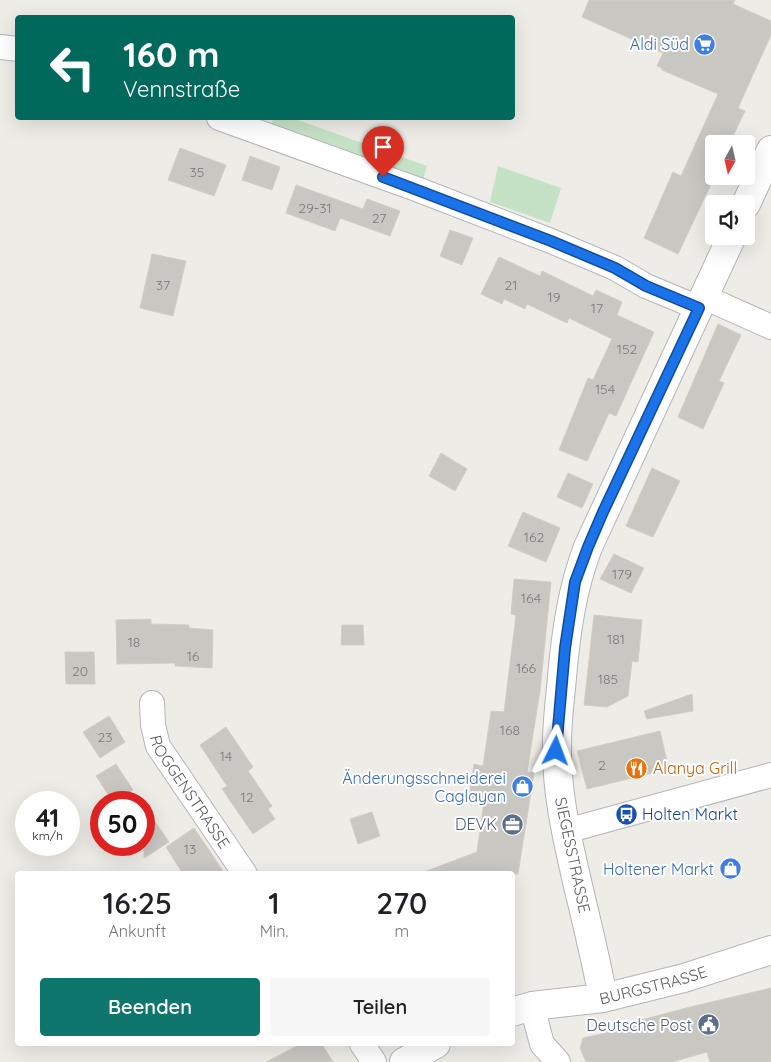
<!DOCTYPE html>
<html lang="de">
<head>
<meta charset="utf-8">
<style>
	body { margin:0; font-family:Quicksand,sans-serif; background:#f6f6f6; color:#202124; height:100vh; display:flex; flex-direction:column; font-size:19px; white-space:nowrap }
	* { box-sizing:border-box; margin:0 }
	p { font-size:16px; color:#757577 }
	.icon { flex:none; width:28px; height:28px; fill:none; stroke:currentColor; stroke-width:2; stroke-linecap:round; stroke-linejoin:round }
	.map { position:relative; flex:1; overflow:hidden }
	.side { position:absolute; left:15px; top:871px; width:500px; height:175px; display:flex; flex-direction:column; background:#fff; border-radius:5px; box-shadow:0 5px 20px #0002 }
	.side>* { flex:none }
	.hud { position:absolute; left:15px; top:15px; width:500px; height:105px; border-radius:5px; box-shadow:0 5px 20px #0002; background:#00695c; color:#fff; overflow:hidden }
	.needle { width:32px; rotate:188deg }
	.tools { position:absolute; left:705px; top:135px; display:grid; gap:10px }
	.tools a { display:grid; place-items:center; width:50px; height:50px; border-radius:5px; background:#fff; box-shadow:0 5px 20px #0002; font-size:25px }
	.speed { position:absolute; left:15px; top:791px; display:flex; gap:10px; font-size:25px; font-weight:700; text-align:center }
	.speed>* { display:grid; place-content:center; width:65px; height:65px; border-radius:50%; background:#fff; box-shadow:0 5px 20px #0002; line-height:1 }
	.speed small { font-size:12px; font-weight:400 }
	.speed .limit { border:8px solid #d22; background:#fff; color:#111 }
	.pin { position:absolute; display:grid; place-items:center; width:42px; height:42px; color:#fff; margin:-51px -21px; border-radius:50% 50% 50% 0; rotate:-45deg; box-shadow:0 0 5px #0007 }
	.pin .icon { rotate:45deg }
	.me { position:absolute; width:55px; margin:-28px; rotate:3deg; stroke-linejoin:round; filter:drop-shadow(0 0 4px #0008) }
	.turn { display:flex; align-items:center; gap:18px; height:105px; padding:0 25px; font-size:22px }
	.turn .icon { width:65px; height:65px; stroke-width:2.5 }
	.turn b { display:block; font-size:35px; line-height:42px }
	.eta { display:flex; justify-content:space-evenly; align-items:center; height:85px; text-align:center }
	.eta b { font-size:30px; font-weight:600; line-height:35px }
	.button { display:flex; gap:10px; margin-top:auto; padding:10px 25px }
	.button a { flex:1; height:58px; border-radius:5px; background:#0f766e; color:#fff; font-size:20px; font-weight:600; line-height:58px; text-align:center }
	.button a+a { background:#f6f6f6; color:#202124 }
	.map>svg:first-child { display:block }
	.green { fill:#c6e2c6 }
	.building { fill:#c9c7c2; stroke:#d2cec5 }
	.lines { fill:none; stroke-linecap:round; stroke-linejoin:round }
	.street-casing { stroke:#b3b5b9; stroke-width:26 }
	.secondary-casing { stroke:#b2b5b9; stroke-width:30 }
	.street { stroke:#fff; stroke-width:24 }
	.secondary { stroke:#fff; stroke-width:28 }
	.route-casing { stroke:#114b97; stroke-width:12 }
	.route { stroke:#1a73e8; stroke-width:9 }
	.labels { text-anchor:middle; stroke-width:4; stroke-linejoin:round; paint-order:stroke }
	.number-label { font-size:14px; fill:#797a7c }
	.shop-label { font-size:16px; fill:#366cbe; stroke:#fff; text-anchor:end }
	.food-label { font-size:16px; fill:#c56008; stroke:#fff; text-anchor:start }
	.street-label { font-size:16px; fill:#5e6064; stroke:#fff }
	.transit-label { font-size:16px; fill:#164399; stroke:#fff; text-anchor:start }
	.service-label { font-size:16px; fill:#4e5e75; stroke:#fff; text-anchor:end }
</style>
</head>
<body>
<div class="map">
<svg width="771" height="1062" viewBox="0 0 771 1062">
	<rect width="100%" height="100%" fill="#eeece6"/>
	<!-- green -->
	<path class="green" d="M273 118H292L427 166 421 187 270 132Z
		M498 166 561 188 550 223 490 202Z"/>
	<!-- building -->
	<path class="building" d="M589 0H735L733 4 771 21V35L738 108 745 111 729 144H714V178L678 254 644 238 673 172 681 176 718 94 662 70V68L657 66 663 53 582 17Z
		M180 148 226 165 214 196 168 180Z
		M250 156 280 167 272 190 242 180Z
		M296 185 363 209 367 199 400 211 390 236 340 218 335 231 286 213Z
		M450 230 473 238 462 265 440 256Z
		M152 254 186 261 173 316 140 308Z
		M499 257 540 276 542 271 593 296 596 290 622 302 617 315 654 332 616 416 609 413 587 461 559 450 588 378 593 380 612 339 569 318 567 323 527 304 525 309 504 299 502 304 481 294Z
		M718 324 741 335 719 381 724 383 703 429 678 417Z
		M441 453 467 469 455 491 429 476Z
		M652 468 680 481 653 537 626 526Z
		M568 473 593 484 582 508 557 497Z
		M523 512 560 528 546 562 508 546Z
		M614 554 644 568 631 593 600 579Z
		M514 579 551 582 540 691 527 772 534 773 518 874H424V872L477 852 484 801 469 798 474 764 483 766 491 711 504 712 516 615 511 614Z
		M594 615 642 620 638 662 632 661 628 696 607 707 584 705Z
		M151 619V624L189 625V628L213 630 212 668 175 666V663L117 664 116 620Z
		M342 625H363L364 645H341Z
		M65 652H94L95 684H66Z
		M692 694 693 711 647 719 644 711Z
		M109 716 125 742 100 758 83 732Z
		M226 727 253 767 248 771 272 806 268 809 275 819 253 834 222 789 227 786 200 745Z
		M660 731 669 769 587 789 577 751Z
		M116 764 133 790 113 802 96 776Z
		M144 806 169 842 144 858Z
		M372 812 380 836 358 844 350 819Z
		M194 828 211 853 225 874H183L166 847Z
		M771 988V1062H710L707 1052 672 1062H586L580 1048 583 1038 642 1025 641 1020 694 1006Z
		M301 1044H322L333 1062H266Z"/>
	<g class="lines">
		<defs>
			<g id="street">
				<path d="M0 47 18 49"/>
				<path d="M219 118 419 190 551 241 615 268 646 286 699 308"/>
				<path d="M704 297 771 327"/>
				<path id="s1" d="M152 703 153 725 158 746 245 874"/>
				<path d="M566 831 771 775"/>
				<path d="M532 1006 542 1044 558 1062"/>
				<path d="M362 1044 374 1062"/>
			</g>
			<g id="secondary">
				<path d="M746 204 771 150"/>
				<path d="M603 998C593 942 577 887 566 831 561 806 557 778 557 752 556 727 560 702 562 677 566 632 572 589 588 547L732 236"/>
				<path id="s2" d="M512 1012 532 1006 603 998 684 978 771 950"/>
				<path d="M404 1062 436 1044"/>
			</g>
		</defs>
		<!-- street casing -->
		<use href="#street" class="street-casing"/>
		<!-- secondary casing -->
		<use href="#secondary" class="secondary-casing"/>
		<!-- street -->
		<use href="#street" class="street"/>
		<!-- secondary -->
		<use href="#secondary" class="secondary"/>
	</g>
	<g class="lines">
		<defs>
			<path id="route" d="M383 177 551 241 615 268 646 286 699 308 603 512 588 547 575 582 565 648 556 751"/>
		</defs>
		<!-- route casing -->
		<use href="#route" class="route-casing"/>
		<!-- route -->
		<use href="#route" class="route"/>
	</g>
	<!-- icons -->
	<defs>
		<symbol id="supermarket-disc" viewBox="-11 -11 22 22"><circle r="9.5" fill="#3f7fe0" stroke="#fff"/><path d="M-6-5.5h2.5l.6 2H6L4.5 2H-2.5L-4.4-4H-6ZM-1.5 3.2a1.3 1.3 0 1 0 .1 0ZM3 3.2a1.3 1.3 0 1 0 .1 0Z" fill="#fff"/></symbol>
		<symbol id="restaurant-disc" viewBox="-11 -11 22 22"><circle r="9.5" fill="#e8710a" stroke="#fff"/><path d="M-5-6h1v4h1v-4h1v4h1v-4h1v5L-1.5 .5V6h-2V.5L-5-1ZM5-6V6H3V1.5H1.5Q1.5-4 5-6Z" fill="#fff"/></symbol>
		<symbol id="shop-disc" viewBox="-11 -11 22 22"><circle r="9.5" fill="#3f7fe0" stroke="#fff"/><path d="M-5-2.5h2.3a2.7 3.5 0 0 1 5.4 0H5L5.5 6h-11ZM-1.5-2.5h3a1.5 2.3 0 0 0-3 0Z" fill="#fff"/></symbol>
		<symbol id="bus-disc" viewBox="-11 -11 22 22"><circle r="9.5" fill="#1a4fb4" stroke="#fff"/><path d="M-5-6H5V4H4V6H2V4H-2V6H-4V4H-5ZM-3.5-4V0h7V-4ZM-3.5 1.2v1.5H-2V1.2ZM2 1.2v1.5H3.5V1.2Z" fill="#fff"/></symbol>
		<symbol id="office-disc" viewBox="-11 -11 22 22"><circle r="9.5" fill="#5c6f8a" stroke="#fff"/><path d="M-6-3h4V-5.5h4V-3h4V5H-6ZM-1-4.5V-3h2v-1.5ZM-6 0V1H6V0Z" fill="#fff"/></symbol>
		<symbol id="civic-disc" viewBox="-11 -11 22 22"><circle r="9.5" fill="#5c6f8a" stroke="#fff"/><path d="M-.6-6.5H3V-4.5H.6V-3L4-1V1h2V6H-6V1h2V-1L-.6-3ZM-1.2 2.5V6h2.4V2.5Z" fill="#fff"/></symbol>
	</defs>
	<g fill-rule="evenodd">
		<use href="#supermarket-disc" x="692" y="32" width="25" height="25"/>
		<use href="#restaurant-disc" x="624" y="756" width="25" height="25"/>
		<use href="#shop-disc" x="510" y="774" width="25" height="25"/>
		<use href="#bus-disc" x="614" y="802" width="25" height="25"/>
		<use href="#office-disc" x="500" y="812" width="25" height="25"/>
		<use href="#shop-disc" x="718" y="856" width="25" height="25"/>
		<use href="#civic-disc" x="696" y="1012" width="25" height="25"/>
	</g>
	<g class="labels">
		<!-- number labels -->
		<g class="number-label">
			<text x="197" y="177">35</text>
			<text x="315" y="213">29-31</text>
			<text x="379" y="223">27</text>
			<text x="163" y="290">37</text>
			<text x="511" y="290">21</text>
			<text x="554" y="302">19</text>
			<text x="597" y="313">17</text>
			<text x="627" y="354">152</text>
			<text x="605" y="394">154</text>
			<text x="534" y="542">162</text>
			<text x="622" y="579">179</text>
			<text x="531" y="603">164</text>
			<text x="616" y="644">181</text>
			<text x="134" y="647">18</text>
			<text x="193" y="661">16</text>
			<text x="526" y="673">166</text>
			<text x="80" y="676">20</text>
			<text x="608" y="684">185</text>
			<text x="510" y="735">168</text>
			<text x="105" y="742">23</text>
			<text x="226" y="761">14</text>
			<text x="602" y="770">2</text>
			<text x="247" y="802">12</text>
			<text x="190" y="854">13</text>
		</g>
		<!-- shop labels -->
		<g class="shop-label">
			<text x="689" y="50">Aldi Süd</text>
			<text x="506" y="784">Änderungsschneiderei<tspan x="506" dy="18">Caglayan</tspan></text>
			<text x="714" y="875">Holtener Markt</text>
		</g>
		<!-- food labels -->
		<g class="food-label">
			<text x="653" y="774">Alanya Grill</text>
		</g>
		<!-- street labels -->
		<g class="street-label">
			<text dy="6" stroke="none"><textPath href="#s1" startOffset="99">ROGGENSTRASSE</textPath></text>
			<text transform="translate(573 855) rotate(78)" y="6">SIEGESSTRASSE</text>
			<text dy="6" stroke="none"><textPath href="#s2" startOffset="144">BURGSTRASSE</textPath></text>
		</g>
		<!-- transit labels -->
		<g class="transit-label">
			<text x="642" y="820">Holten Markt</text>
		</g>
		<!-- service labels -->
		<g class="service-label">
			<text x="497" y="830">DEVK</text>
			<text x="692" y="1031">Deutsche Post</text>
		</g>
	</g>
</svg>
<div class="tools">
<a><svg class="needle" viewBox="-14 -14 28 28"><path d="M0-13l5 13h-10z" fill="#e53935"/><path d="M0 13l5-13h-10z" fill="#757577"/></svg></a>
<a><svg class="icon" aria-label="sound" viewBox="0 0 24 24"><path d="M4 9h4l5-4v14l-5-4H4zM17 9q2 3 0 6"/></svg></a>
</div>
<div class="speed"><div>41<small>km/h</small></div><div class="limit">50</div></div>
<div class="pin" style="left:383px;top:177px;background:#d93025"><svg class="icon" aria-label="arrive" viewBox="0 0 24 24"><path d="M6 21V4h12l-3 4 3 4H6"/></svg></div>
<svg class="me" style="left:556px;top:751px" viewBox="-20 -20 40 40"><path d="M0-17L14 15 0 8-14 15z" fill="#1a73e8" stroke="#fff" stroke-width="4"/></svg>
<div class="hud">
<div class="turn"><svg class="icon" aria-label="left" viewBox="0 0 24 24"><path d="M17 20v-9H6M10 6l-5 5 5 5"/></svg><div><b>160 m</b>Vennstraße</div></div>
</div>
<section class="side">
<div class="eta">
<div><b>16:25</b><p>Ankunft</p></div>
<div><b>1</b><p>Min.</p></div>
<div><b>270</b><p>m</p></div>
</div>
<div class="button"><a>Beenden</a><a>Teilen</a></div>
</section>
</div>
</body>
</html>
